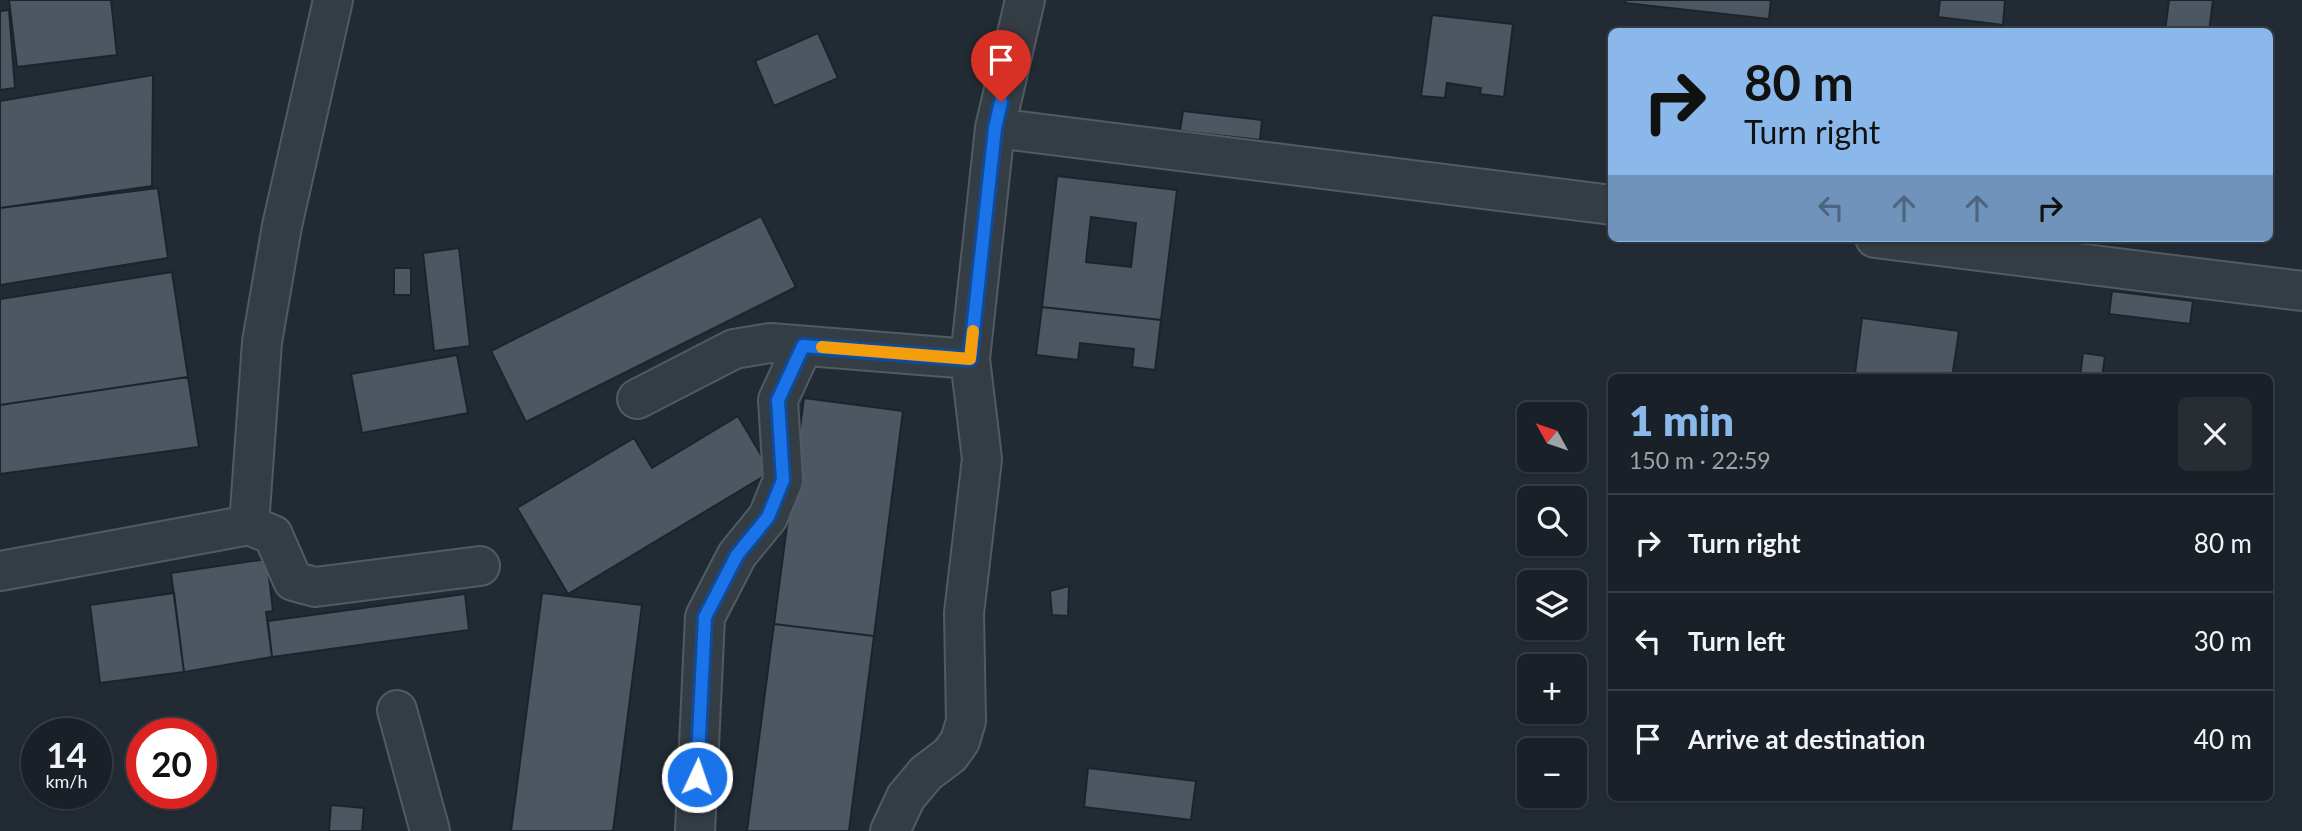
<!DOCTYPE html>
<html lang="en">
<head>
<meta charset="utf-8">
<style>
	body { margin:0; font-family:Lato,sans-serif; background:#272d33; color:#f1f3f6; height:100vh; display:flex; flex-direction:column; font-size:26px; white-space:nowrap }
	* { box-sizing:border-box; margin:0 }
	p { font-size:23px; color:#9fa3a7 }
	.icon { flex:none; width:38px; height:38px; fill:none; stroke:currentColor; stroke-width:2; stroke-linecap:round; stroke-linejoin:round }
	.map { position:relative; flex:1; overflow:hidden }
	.sheet { position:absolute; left:1608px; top:374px; width:665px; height:427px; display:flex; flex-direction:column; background:#1a2027; border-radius:10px; box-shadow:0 2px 5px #0004,0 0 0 2px #383e44 }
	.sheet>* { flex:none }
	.banner { position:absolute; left:1608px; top:28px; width:665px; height:214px; border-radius:10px; box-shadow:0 2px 5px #0004,0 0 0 2px #383e44; background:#8bb8ea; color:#111; overflow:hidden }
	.needle { width:46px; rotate:310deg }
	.controls { position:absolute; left:1517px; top:402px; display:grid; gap:14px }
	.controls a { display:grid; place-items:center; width:70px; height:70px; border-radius:10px; background:#1a2027; box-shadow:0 2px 5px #0004,0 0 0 2px #383e44; font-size:35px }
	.speed { position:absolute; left:21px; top:718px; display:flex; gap:14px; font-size:35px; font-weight:700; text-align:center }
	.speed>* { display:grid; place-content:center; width:91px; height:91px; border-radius:50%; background:#1a2027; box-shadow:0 2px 5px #0004,0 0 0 2px #383e44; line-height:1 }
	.speed small { font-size:18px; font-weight:400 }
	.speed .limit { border:10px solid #d22; background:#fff; color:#111 }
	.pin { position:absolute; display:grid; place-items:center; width:60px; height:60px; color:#fff; margin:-72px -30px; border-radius:50% 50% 50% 0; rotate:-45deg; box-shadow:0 0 7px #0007 }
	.pin .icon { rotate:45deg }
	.me { position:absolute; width:77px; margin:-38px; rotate:3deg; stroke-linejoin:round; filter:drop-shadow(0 0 5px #0008) }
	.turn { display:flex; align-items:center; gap:24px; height:147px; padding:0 21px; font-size:32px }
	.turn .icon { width:91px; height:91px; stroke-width:2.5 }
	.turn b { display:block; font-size:49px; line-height:60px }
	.lanes { display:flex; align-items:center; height:66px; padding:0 21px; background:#0003; justify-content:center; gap:35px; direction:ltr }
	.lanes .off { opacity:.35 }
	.round { display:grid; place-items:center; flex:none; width:74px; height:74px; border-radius:10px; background:#272d33 }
	.overview { display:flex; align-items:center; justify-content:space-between; height:119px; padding:0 21px }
	h1 { font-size:42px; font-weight:800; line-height:52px; color:#8bb8ea }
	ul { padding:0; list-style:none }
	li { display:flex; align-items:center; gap:21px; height:98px; padding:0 21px; border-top:2px solid #383e44 }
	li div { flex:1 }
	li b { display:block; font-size:26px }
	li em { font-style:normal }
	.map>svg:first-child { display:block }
	.building { fill:#4d5762; stroke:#1c242b; stroke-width:2; fill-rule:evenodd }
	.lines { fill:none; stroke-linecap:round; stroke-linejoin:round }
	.minor-casing { stroke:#525b62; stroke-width:42 }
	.minor { stroke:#353d44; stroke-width:38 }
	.route-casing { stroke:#114b97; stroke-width:18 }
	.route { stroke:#1a73e8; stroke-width:12 }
	.slow { stroke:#f59e0b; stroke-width:12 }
</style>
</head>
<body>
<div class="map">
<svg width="2302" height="831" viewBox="0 0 2302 831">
	<rect width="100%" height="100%" fill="#222b34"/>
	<!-- building -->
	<path class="building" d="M9 0H111L117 55 17 67Z
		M1626 0H1771L1769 19 1625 3Z
		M1940 0H2005L2003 25 1938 17Z
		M2169 0H2213L2209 32H2165Z
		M9 10 15 88 0 90V11Z
		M1432 15 1513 24 1504 97 1480 94 1481 88 1447 83 1445 98 1421 96Z
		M818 33 838 78 774 106 755 61Z
		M153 75 152 186 0 208V101Z
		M1183 111 1262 120 1260 140 1180 131Z
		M1057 176 1177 190 1161 320 1042 307ZM1091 217 1136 223 1131 267 1086 262Z
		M158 188 168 258 0 285V208Z
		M761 216 796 287 526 422 491 351Z
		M459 248 470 346 434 351 423 253Z
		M394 268H411V295H394Z
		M172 272 188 377 0 405V299Z
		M2112 291 2193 301 2190 324 2109 314Z
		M1042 307 1161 320 1155 370 1132 367 1134 349 1080 343 1078 360 1036 355Z
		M1862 318 1959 331 1952 378H1847L1848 372 1855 373Z
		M2083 353 2105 356 2102 378H2080Z
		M457 355 468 413 362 433 351 374Z
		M188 377 199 447 0 474V405Z
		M804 398 903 411 874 636 774 624Z
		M738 416 771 472 568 594 517 508 634 438 652 468Z
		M267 559 273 611 266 612 272 657 184 672 171 573Z
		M1069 586 1068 616 1052 615 1050 591Z
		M174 593 184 672 100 683 90 605Z
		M542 593 642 605 613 831H511Z
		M465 594 469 630 272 657 268 621Z
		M774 624 874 636 849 831H747Z
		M1088 768 1196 781 1191 820 1084 807Z
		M331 805 364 808 362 831H329Z"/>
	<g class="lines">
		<defs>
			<path id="minor" d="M995 128 1612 205
				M1875 238 2302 291
				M637 399 734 349 770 343 970 359
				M249 525 262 342 282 226 333 0
				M0 571 249 525 273 535 293 581 315 587 480 566
				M397 710 430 831
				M695 831 705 617 737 555 768 517 783 480 778 400 803 346
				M890 831 906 797 926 773 950 755 960 741 966 721 964 613 982 459 970 359 995 128 1025 0"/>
		</defs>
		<!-- minor casing -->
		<use href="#minor" class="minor-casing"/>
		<!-- minor -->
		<use href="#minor" class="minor"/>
	</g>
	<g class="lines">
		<defs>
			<path id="route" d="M697 777 705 617 737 555 768 517 783 480 778 400 803 346 970 359 995 128 1001 102"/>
		</defs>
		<!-- route casing -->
		<use href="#route" class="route-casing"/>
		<!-- route -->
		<use href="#route" class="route"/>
		<!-- slow -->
		<path class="slow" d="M822 347 970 359 973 331"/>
	</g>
</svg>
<div class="controls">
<a><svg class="needle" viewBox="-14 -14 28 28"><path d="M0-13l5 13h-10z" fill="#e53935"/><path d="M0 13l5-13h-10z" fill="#9fa3a7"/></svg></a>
<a><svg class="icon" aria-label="search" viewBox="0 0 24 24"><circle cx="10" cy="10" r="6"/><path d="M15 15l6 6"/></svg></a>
<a><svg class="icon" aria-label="layers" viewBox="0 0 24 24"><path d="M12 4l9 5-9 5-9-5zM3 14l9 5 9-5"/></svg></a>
<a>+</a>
<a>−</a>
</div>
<div class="speed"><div>14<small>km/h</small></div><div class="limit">20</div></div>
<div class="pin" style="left:1001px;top:102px;background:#d93025"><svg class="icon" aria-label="arrive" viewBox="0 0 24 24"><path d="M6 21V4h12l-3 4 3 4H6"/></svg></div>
<svg class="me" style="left:697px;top:777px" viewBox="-20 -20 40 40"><circle r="17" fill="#1a73e8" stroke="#fff" stroke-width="3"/><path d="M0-11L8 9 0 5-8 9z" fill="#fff"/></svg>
<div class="banner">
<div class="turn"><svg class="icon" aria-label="right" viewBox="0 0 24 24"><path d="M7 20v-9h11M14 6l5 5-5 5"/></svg><div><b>80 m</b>Turn right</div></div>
<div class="lanes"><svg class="icon off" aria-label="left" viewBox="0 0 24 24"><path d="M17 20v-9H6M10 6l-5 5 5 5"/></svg><svg class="icon off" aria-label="ahead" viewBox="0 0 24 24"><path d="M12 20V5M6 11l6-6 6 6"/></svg><svg class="icon off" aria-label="ahead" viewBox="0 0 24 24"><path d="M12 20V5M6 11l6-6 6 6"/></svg><svg class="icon" aria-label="right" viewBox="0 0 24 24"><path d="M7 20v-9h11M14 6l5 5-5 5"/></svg></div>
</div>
<section class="sheet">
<div class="overview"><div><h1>1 min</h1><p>150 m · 22:59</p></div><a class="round"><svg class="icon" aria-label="close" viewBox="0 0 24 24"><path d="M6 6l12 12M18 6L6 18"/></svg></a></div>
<ul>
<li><svg class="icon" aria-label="right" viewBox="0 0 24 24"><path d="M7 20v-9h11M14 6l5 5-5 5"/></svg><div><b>Turn right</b></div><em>80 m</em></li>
<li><svg class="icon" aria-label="left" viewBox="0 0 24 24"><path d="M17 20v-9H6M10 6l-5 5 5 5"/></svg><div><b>Turn left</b></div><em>30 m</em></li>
<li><svg class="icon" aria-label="arrive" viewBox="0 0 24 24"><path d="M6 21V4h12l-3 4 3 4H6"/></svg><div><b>Arrive at destination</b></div><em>40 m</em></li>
</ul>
</section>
</div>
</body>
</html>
